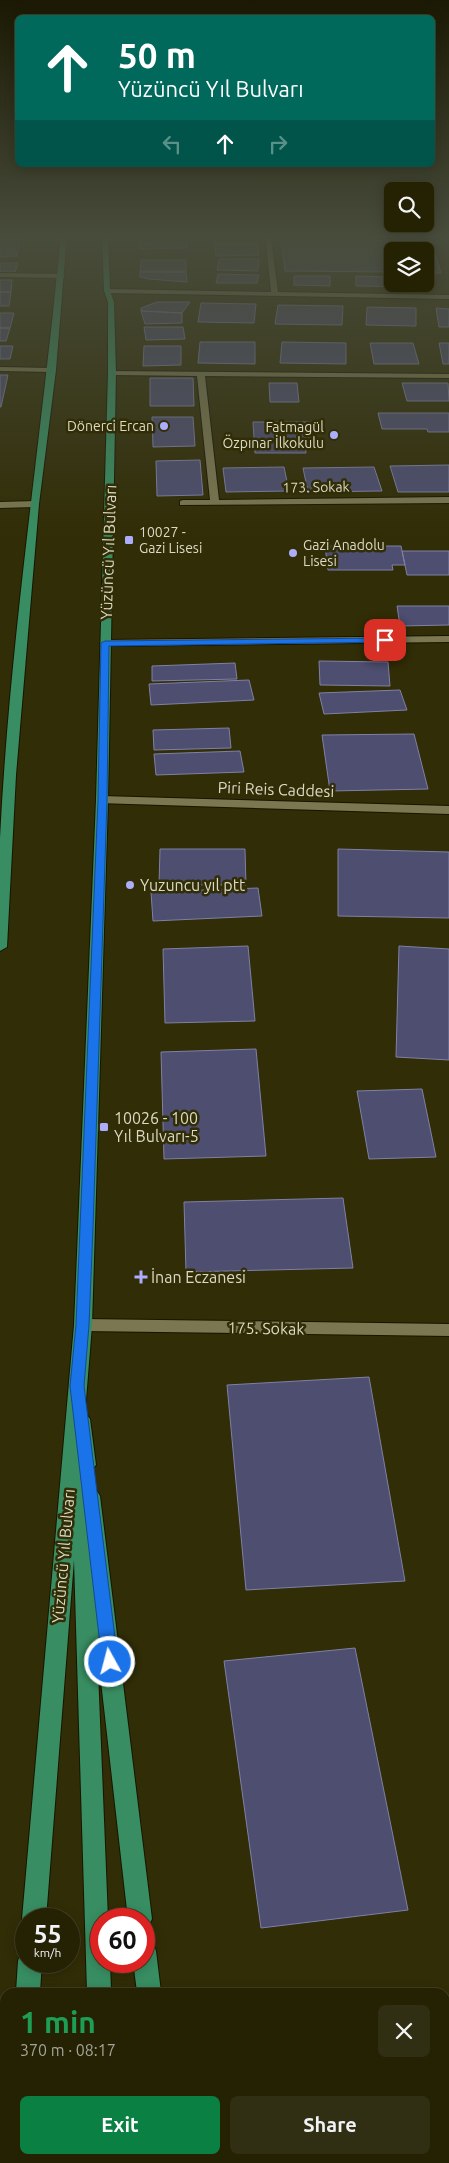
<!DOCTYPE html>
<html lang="en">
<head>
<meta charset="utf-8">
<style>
	body { margin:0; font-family:Ubuntu,sans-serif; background:#312f13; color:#f1f3f6; height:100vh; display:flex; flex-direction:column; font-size:19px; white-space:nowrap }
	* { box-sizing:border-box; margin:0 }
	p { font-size:16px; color:#a3a49a }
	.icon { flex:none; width:28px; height:28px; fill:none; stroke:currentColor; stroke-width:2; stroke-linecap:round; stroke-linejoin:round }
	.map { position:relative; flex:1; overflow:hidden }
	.side { position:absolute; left:0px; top:1988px; width:450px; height:176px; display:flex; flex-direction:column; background:#252204; border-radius:15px 15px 0 0; box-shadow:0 2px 12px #0003,0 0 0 1px #423f26 }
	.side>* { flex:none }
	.guide { position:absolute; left:15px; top:15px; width:420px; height:152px; border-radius:8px; box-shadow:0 2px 12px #0003,0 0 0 1px #423f26; background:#00695c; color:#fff; overflow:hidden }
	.buttons { position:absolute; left:384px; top:182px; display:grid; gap:10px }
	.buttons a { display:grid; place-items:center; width:50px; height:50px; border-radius:8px; background:#252204; box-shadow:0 2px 12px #0003,0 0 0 1px #423f26; font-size:25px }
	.speed { position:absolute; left:15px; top:1908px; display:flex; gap:10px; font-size:25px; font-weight:700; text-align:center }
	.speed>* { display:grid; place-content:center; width:65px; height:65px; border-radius:50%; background:#252204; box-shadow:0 2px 12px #0003,0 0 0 1px #423f26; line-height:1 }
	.speed small { font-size:12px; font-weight:400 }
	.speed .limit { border:8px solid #d22; background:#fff; color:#111 }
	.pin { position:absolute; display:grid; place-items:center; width:42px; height:42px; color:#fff; margin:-21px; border-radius:10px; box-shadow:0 2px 8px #0006 }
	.me { position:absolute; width:55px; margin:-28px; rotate:353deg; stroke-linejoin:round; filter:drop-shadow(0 0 4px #0008) }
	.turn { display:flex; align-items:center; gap:18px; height:105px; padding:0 20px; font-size:22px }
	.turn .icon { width:65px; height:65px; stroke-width:2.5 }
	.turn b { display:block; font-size:35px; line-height:42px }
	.lanes { display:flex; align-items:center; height:48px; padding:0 20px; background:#0003; justify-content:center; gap:25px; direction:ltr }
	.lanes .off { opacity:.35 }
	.round { display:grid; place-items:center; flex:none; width:52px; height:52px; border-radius:8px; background:#312f13 }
	.head { display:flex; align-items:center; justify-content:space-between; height:85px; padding:0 20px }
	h1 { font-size:30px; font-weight:700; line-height:38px; color:#1e9e55 }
	.action { display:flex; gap:10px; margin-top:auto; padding:10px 20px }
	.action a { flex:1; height:58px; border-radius:8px; background:#0b8043; color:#fff; font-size:20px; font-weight:700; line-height:58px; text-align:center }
	.action a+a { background:#312f13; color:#f1f3f6 }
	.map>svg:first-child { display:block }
	.building { fill:#4d4e70; stroke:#7f80a5 }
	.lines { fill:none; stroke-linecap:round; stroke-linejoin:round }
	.minor-casing { stroke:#181500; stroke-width:2 }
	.major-casing { stroke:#181500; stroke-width:2 }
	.minor { fill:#7b7751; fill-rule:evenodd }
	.major { fill:#388e62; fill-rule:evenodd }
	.route { fill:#1a73e8; stroke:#114b97 }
	.poi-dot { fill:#adaefb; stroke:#312d06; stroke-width:2 }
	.labels { text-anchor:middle; stroke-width:5; stroke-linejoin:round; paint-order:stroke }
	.far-poi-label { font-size:14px; fill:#dbdac5; stroke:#312d06; text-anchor:end }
	.far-street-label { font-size:14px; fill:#dbdac5; stroke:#312d06 }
	.street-label { font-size:16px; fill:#dbdac5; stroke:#312d06 }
	.poi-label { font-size:16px; fill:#dbdac5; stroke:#312d06; text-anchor:start }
</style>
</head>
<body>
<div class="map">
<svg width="449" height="2163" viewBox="0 0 449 2163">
	<rect width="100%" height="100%" fill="#312d06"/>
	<!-- building -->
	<path class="building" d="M0 238H20L17 256 0 257Z
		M281 240H431L441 273H425V251H392V272L285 271Z
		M187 242 188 248 139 249V243Z
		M214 243H256L259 255 216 256Z
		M219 259H259L258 271 217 270Z
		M141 260H186V272H140Z
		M0 263H18L15 272H0Z
		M140 272H186L187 282 149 279 140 277Z
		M218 274 259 275 257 283H216Z
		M294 276H330V286L294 285Z
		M356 276 392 277V284H425V277H430L431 287 356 286Z
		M0 280H12L11 292H0Z
		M0 292H11L9 306H0Z
		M157 302H190L182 313 141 311V308Z
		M201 303 256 304 254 323 198 322Z
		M278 305 343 306 342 325 275 324Z
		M367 307 416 308V326L366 325Z
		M436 308 449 309V327H439Z
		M141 311 182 313V323L145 324Z
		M0 313H14L10 328H0Z
		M144 327H183L185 339 146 340Z
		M0 328H10L6 341H0Z
		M200 342H255V364L198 363Z
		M282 342 346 343V364L280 363Z
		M370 343H413L419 364H374Z
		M439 343H449V364H443Z
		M0 346H13L10 359H0Z
		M144 346H181V365L143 366Z
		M0 375H8L1 407H0Z
		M150 378H193L194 406H150Z
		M269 383H297L299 402H270Z
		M402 383H448L449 401H407Z
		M378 413H449V432H428L427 429H382Z
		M152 417H193L195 446 153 447Z
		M253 422H310L312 437H305L306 453H255Z
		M200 460 203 495 157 496 156 461Z
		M449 465V492H398L390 466Z
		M284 467 289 491 226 492 223 468Z
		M374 467 382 491 308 492 303 468Z
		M325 546H401L405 565H392L393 570H328Z
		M402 551H449V575H407Z
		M397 606H449V625L400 626Z
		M319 661 388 662 390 686 320 685Z
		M235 663 237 679 152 681V666Z
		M249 680 254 700 151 705 149 684Z
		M400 690 407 710 324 714 319 693Z
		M229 728 231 748 154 750 153 730Z
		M414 734 428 789 330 791 322 735Z
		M240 751 244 772 156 775 154 754Z
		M160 849H245L246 885H159Z
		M338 849 449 852V918L338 916Z
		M258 888 262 916 153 921 151 892Z
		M248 946 255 1021 165 1023 163 949Z
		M399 946 449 949V1060L396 1057Z
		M256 1049 266 1156 164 1159 161 1052Z
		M422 1089 436 1157 369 1159 357 1091Z
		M343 1198 353 1268 186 1272 184 1202Z
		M369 1377 405 1581 246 1590 227 1385Z
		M355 1648 408 1910 261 1928 224 1661Z"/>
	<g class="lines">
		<defs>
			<path id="minor" d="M265 234H449V237L271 238 278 292 449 295V299L107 293 104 291 107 289 271 292Z
				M0 273 62 274 65 276 62 278 0 277Z
				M0 367 52 368 56 370 52 372 0 371Z
				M109 371 449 374V378L205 376 219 500 449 497V503L180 505V501L183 500H210L197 376 112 375 108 373Z
				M0 502 35 501 39 504 35 507 0 508Z
				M449 636V642L105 646 100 643 105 640Z
				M102 796 449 806V814L98 803 96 800Z
				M83 1319 449 1324V1336L83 1331 77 1329 74 1325 77 1321Z"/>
			<path id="major" d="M61 234H67L56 370 39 504 16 775 7 947 0 951C0 914 0 875 0 838 10 636 42 435 61 234Z
				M102 234H108L110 291 114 302 116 373 108 800 92 1325 85 1413 90 1419 96 1465 90 1471 91 1489 97 1491 100 1496 152 1919 148 1927 144 1929V1919H128L97 1646 108 1919H101V1961H110L111 1992H87L74 1560 46 1919H26V1928L22 1919 74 1325 96 800 108 373V302L104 291Z
				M144 1939 153 1942 156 1951 161 1992H137L133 1961H144Z
				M26 1950V1961H42L40 1992H16L18 1961 21 1952Z
				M9 2159H35V2163H9Z
				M88 2159H114V2163H88Z
				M155 2159H181L182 2163H156Z"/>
		</defs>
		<!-- minor casing -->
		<use href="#minor" class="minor-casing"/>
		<!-- major casing -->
		<use href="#major" class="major-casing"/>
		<!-- minor -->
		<use href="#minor" class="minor"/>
		<!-- major -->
		<use href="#major" class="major"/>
	</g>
	<!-- sky -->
	<linearGradient id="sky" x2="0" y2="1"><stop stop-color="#1b1903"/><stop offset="0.44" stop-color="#484c3b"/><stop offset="1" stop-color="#484c3b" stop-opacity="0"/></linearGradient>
	<rect width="449" height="536" fill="url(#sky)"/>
	<!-- route -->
	<path class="route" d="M385 638 389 640 388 642 109 646 107 800 93 1228 89 1325 84 1386 118 1662 115 1666 110 1668 104 1666 102 1662 70 1386 76 1325 80 1228 98 800 101 643 105 641Z"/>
	<!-- markers -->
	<g class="poi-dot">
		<circle cx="164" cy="426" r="5"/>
		<circle cx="334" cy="435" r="5"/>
		<rect x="124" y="535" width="10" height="10" rx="2.5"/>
		<circle cx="293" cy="553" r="5"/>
		<circle cx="130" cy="885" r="5"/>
		<rect x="99" y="1122" width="10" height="10" rx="2.5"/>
		<path d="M138.5 1269.5h5v5h5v5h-5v5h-5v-5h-5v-5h5z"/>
	</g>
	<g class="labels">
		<!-- far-poi labels -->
		<g class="far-poi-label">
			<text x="154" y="431">Dönerci Ercan</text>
			<text x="324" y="432">Fatmagül<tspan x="324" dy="16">Özpınar İlkokulu</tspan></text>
			<text x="139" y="537" text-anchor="start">10027 -<tspan x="139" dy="16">Gazi Lisesi</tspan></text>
			<text x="303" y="550" text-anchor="start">Gazi Anadolu<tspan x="303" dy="16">Lisesi</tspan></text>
		</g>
		<!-- far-street labels -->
		<g class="far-street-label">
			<text transform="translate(316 487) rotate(-1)" y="5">173. Sokak</text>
		</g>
		<!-- street labels -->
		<g class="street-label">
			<text transform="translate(108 552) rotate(-88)" y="6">Yüzüncü Yıl Bulvarı</text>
			<text transform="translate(276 789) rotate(2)" y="6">Piri Reis Caddesi</text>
			<text transform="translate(266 1328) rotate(1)" y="6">175. Sokak</text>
			<text transform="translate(63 1556) rotate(-85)" y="6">Yüzüncü Yıl Bulvarı</text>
		</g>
		<!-- poi labels -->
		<g class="poi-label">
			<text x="140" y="891">Yuzuncu yıl ptt</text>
			<text x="114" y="1124">10026 - 100<tspan x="114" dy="18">Yıl Bulvarı-5</tspan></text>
			<text x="151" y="1283">İnan Eczanesi</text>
		</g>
	</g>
</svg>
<div class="buttons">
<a><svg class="icon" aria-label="search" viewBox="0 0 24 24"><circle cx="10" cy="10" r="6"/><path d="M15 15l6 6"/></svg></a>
<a><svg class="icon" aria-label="layers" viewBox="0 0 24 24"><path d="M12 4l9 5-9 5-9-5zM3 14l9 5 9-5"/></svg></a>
</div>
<div class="speed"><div>55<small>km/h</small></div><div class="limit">60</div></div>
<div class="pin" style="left:385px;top:640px;background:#d93025"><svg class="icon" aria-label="arrive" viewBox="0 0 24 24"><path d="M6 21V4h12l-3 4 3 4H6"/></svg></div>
<svg class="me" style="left:110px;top:1662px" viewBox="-20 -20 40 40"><circle r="17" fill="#1a73e8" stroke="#fff" stroke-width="3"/><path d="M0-11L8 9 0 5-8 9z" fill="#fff"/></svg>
<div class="guide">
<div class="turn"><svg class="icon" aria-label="ahead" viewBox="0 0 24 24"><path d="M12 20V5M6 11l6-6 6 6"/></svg><div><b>50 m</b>Yüzüncü Yıl Bulvarı</div></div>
<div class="lanes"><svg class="icon off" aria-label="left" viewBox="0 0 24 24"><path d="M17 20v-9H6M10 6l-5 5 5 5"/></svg><svg class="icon" aria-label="ahead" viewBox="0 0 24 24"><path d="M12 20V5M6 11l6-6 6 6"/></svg><svg class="icon off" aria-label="right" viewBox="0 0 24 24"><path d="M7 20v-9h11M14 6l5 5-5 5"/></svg></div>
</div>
<section class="side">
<div class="head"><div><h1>1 min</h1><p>370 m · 08:17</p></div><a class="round"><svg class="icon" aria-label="close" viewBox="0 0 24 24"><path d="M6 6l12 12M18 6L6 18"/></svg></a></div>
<div class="action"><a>Exit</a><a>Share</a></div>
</section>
</div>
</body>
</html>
